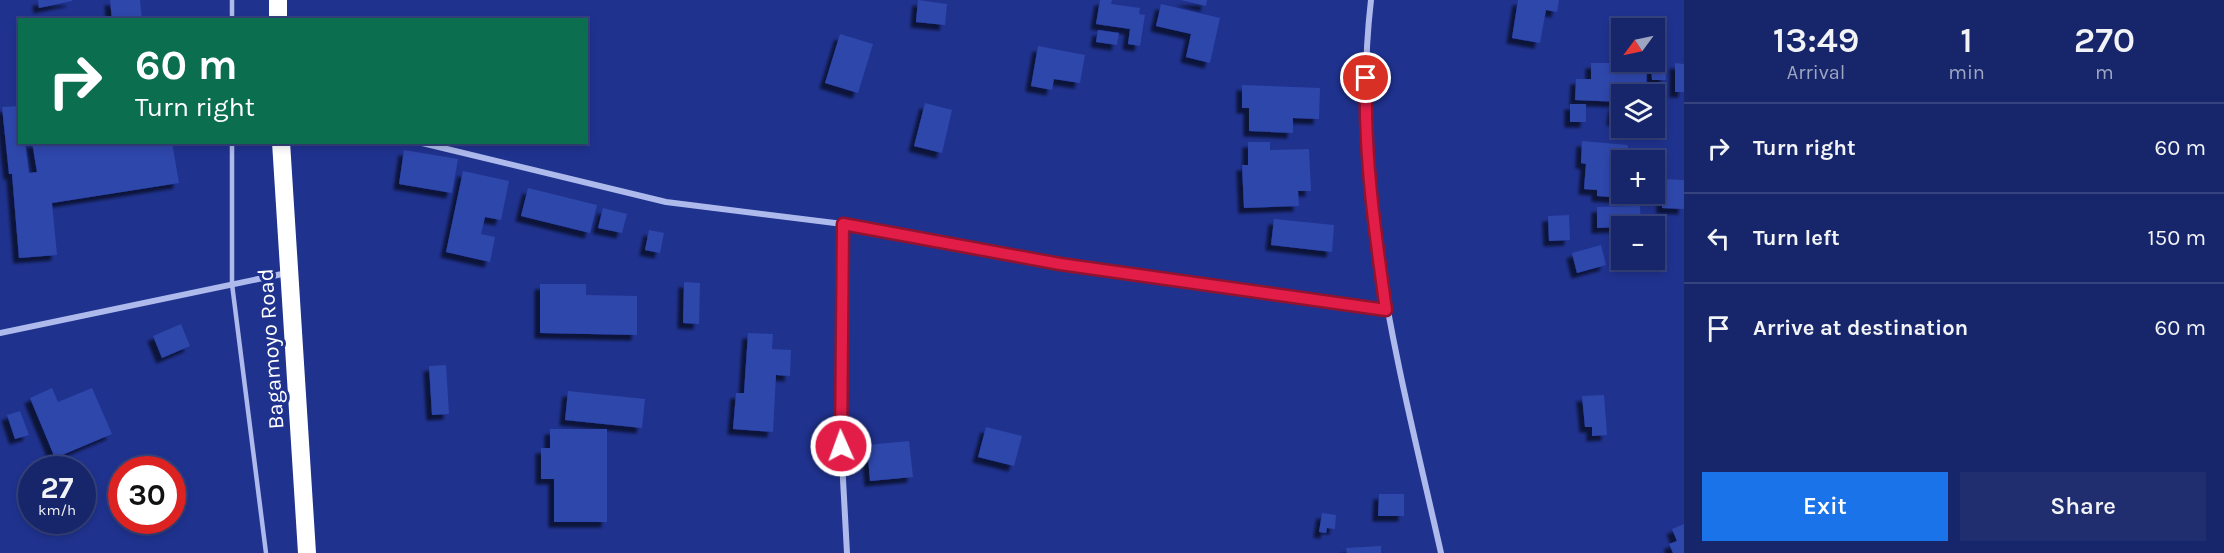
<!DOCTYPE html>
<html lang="en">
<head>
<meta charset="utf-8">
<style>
	body { margin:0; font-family:Karla,sans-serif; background:#202e70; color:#f1f3f6; height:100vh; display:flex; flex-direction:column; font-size:22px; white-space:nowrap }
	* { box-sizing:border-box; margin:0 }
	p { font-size:20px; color:#9ea5c1 }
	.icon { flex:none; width:33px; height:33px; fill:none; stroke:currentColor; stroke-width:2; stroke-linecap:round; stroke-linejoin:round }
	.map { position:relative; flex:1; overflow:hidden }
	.drawer { display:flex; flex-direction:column; background:#17266a; width:540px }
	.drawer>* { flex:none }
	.banner { position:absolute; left:18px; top:18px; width:570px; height:126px; border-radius:0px; box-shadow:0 3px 9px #0003,0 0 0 2px #36437e; background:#0b6e4f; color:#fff; overflow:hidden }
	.needle { width:39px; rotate:237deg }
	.fabs { position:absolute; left:1611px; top:18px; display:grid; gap:12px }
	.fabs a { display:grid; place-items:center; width:54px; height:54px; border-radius:0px; background:#17266a; box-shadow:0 3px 9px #0003,0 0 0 2px #36437e; font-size:30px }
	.speed { position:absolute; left:18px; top:456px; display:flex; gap:12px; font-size:30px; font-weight:700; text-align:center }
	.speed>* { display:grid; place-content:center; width:78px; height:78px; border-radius:50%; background:#17266a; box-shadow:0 3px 9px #0003,0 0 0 2px #36437e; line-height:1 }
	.speed small { font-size:15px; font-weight:400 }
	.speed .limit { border:9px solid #d22; background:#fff; color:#111 }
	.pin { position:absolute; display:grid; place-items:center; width:51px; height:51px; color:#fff; margin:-26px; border:3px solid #fff; border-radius:50%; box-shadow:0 2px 6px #0007 }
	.me { position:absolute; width:66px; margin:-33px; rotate:358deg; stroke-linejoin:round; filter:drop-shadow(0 0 4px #0008) }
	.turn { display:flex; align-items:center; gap:21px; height:126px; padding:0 18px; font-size:27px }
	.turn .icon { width:78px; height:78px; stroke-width:2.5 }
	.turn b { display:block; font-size:42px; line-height:51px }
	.eta { display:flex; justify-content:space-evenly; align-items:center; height:102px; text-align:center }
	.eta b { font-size:36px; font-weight:600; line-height:42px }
	.button { display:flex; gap:12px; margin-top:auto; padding:12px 18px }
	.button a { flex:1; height:69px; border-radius:0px; background:#1a73e8; color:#fff; font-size:24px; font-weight:600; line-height:69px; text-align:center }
	.button a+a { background:#202e70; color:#f1f3f6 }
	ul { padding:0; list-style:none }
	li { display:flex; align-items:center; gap:18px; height:90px; padding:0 18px; border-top:2px solid #36437e }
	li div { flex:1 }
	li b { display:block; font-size:22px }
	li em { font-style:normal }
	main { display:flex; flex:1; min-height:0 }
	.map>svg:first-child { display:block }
	.building { fill:#2f46ab; filter:url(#shadow) }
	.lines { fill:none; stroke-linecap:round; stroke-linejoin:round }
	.lane { stroke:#aebaec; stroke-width:4.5 }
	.street { stroke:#aebaec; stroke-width:6 }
	.highway { stroke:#fff; stroke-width:18 }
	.route-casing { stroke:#92132f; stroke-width:15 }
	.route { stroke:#e11d48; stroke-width:10 }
	.labels { text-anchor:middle; stroke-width:6; stroke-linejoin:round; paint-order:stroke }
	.street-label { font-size:22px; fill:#fff; stroke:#1f328e }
</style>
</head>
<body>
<main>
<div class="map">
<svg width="1684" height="553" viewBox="0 0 1684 553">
	<defs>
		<filter id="shadow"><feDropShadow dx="-5.5" dy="5.5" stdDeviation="1.5" flood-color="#0009"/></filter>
	</defs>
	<rect width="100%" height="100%" fill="#1f328e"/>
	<!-- building -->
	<path class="building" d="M38 0H72V1L39 8Z
		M110 0H140L142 20H112Z
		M918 0 947 4 945 25 916 22Z
		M1100 0H1112L1111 4 1140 8 1139 14 1145 15 1140 46 1128 44 1130 29 1096 24Z
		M1181 0H1207L1206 6Z
		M1518 0H1559L1557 12 1546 10 1540 43 1512 38Z
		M1161 4 1220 18 1210 63 1186 57 1191 34 1156 26Z
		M1637 16 1657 17 1656 27 1666 28 1665 46H1654V28H1637Z
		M1098 30 1119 33 1117 45 1096 42Z
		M840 34 873 44 858 93 825 83Z
		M1038 46 1085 55 1080 83 1054 79 1052 90 1031 86Z
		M1614 58H1622V62H1641V65H1647L1646 94H1622V102L1575 100 1576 79H1591V63H1613Z
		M1654 60H1665L1666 80H1652L1651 62Z
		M1675 63 1684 64V92H1675Z
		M1242 85 1320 88 1319 119 1293 118V133L1249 131V108H1242Z
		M925 103 952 110 942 153 914 146Z
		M1570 104H1586V122H1570Z
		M1614 105 1622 106V121L1612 120Z
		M20 106V142H25L29 173 37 172 32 142H172L179 183 52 203 57 255 19 258 12 174H9L2 107Z
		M1582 141 1628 145 1627 160H1622V194H1625V198L1597 196V190L1584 189 1586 164 1581 163Z
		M1248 142H1270V150L1309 149 1311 191H1298L1299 206 1244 208 1242 165H1248Z
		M404 150 458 159 452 193 399 184Z
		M463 171 509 181 501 220 485 217 481 234 495 237 490 262 446 252Z
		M1662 179 1684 180V209L1662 208Z
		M528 188 597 205 590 233 521 216Z
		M1640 206 1641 226 1597 228V207Z
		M603 208 627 214 622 233 598 228Z
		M1569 215 1570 240 1549 241 1548 216Z
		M1274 219 1334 225 1332 252 1271 245Z
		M649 230 664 233 660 253 645 250Z
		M1601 245 1606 265 1577 273 1572 253Z
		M684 282 700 283 699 324 683 323Z
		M540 284H586V295L637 296V335L540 333Z
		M181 324 190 346 162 358 153 336Z
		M748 333 773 334 772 349 791 350 790 376 776 375 773 432 733 429 736 393H744Z
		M446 365 449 414 432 415 429 366Z
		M52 388 58 402 92 388 112 434 55 458 30 398Z
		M568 391 645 399 642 428 565 420Z
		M1604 395 1607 435 1592 436V427H1585L1582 396Z
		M20 411 29 435 15 439 7 415Z
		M986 427 1022 436 1014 466 978 457Z
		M550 429H607V522H554V479H541V448H550Z
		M909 441 913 477 870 481 867 445Z
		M1379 494H1404V516H1378Z
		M1322 513 1336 515 1335 529 1327 528 1326 533 1319 532Z
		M1684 524V553H1673L1669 544 1677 541 1672 529Z
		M1381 546V553H1347L1346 548Z"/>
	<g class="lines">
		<!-- lane -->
		<path class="lane" d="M232 0V20
			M232 142V284L266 553"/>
		<!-- street -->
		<path class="street" d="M1371 0C1349 188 1400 371 1441 553
			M418 142 666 202 843 224 1060 264 1386 310
			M843 224 840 424 847 553
			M0 333 287 273"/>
		<!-- highway -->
		<path class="highway" d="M278 0V20
			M281 142 307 553"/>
	</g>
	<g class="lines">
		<defs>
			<path id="route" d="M841 446 843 224 1060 264 1386 310C1375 233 1364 156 1366 78"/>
		</defs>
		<!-- route casing -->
		<use href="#route" class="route-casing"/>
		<!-- route -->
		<use href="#route" class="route"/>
	</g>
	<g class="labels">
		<!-- street labels -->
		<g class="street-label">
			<text transform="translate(270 349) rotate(-94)" y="8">Bagamoyo Road</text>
		</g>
	</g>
</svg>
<div class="fabs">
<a><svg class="needle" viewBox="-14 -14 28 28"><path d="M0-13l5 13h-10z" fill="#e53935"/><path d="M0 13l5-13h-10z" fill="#9ea5c1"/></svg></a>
<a><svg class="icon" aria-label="layers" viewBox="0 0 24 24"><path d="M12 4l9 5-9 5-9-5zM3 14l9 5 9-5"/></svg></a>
<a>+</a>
<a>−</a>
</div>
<div class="speed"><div>27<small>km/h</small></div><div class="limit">30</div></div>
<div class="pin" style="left:1366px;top:78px;background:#d93025"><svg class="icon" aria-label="arrive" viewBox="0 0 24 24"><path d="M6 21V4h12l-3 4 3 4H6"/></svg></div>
<svg class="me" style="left:841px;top:446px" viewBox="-20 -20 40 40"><circle r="17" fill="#e11d48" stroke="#fff" stroke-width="3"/><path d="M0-11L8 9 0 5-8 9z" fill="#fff"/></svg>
<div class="banner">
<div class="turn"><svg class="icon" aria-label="right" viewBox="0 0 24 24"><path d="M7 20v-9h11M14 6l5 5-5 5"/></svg><div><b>60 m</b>Turn right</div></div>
</div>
</div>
<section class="drawer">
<div class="eta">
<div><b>13:49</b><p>Arrival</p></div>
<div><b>1</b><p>min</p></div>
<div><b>270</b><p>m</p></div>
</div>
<ul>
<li><svg class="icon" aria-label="right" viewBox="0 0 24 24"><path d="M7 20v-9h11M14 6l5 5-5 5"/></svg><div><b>Turn right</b></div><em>60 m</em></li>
<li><svg class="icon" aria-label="left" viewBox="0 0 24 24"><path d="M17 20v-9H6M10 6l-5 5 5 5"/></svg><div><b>Turn left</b></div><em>150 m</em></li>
<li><svg class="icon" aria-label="arrive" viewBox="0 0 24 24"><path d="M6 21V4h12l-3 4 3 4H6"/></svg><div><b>Arrive at destination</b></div><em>60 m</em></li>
</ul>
<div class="button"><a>Exit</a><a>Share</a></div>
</section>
</main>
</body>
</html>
